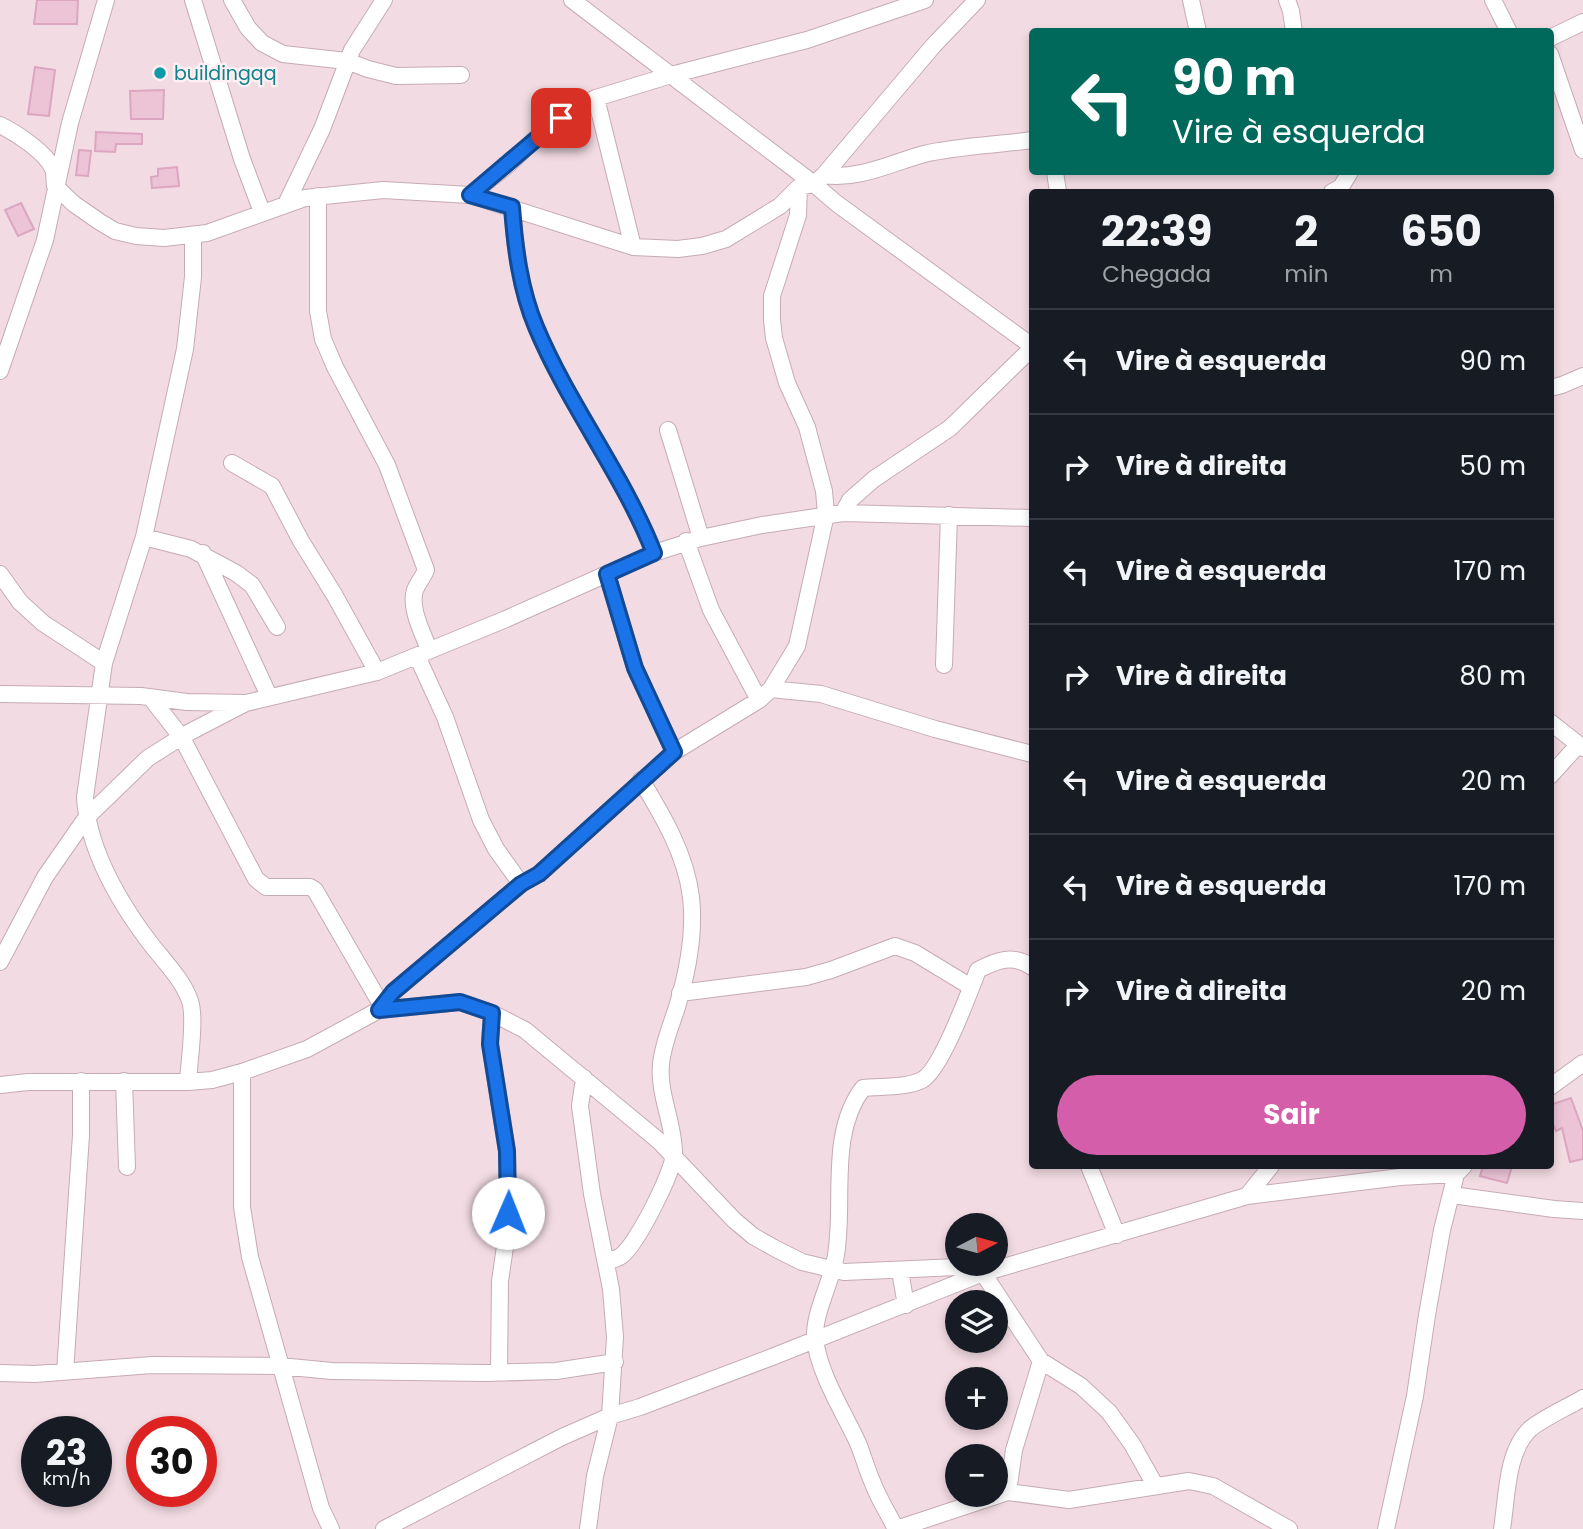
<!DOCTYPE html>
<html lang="pt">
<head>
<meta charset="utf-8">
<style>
	body { margin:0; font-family:Poppins,sans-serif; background:#242831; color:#f1f3f6; height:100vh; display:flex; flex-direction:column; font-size:26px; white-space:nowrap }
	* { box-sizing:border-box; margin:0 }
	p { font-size:23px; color:#9ea1a6 }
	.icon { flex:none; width:38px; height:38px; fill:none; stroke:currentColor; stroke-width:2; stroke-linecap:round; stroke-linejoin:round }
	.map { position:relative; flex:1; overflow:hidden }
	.panel { position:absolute; left:1029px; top:189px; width:525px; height:980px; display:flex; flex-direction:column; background:#171b24; border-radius:7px; box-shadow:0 4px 10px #0003 }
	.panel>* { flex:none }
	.hud { position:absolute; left:1029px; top:28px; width:525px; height:147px; border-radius:7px; box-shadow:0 4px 10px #0003; background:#00695c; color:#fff; overflow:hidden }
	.needle { width:46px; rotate:84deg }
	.tools { position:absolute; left:945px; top:1213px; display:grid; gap:14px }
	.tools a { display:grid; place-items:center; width:63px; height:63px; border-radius:50%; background:#171b24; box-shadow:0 4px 10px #0003; font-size:35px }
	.speed { position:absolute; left:21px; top:1416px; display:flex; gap:14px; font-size:35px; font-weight:700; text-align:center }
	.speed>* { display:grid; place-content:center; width:91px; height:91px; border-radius:50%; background:#171b24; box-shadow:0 4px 10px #0003; line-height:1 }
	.speed small { font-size:18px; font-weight:400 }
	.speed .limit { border:10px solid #d22; background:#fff; color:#111 }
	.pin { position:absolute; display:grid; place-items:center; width:60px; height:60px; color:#fff; margin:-30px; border-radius:14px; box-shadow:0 4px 10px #0006 }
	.me { position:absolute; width:77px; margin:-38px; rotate:1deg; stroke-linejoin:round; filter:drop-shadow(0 0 5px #0008) }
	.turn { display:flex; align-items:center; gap:24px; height:147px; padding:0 28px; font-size:32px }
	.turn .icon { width:91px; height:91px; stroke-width:2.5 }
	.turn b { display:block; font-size:49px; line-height:60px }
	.eta { display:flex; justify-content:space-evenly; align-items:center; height:119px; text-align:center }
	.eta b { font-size:42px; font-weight:700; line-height:49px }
	.cta { display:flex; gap:14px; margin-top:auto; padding:14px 28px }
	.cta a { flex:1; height:80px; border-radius:42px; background:#d45ea9; color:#fff; font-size:28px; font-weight:700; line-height:80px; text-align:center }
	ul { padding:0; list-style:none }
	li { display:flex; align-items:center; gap:21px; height:105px; padding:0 28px; border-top:2px solid #363941 }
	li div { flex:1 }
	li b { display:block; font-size:26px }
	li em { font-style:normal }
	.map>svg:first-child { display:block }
	.residential { fill:#f2dbe2; fill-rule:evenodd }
	.building { fill:#ecc4d6; stroke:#dca6c0; stroke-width:2 }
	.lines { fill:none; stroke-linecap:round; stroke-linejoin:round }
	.minor-casing { stroke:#c6abb6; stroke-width:18 }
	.minor { stroke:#fff; stroke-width:16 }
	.route-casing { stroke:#114b97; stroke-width:18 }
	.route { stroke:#1a73e8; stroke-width:12 }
	.culture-dot { fill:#0f9aa8; stroke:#fdeff2; stroke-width:2.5 }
	.labels { text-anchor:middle; stroke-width:5; stroke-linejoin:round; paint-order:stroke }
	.culture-label { font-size:19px; fill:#0d838f; stroke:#fdeff2; text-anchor:start }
</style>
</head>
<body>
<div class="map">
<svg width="1583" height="1529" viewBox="0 0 1583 1529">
	<rect width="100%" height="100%" fill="#fae9ed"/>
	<!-- residential -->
	<path class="residential" d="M0 0H1583V1529H0ZM1032 32H1550V172H1032ZM1032 192H1550V1166H1032ZM957 1225H996V1264H957ZM957 1302H996V1340H957ZM957 1379H996V1418H957ZM37 1432H96V1491H37ZM142 1432H201V1491H142ZM957 1456H996V1494H957Z"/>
	<!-- building -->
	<path class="building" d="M37 0H78L77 24H34Z
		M35 67 55 70 49 116 28 114Z
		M164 90 163 119H131L130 91Z
		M96 132 142 134V144H116L115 152 95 151Z
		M79 150 91 151 88 176 76 175Z
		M177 167 179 186 152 188 151 177 158 176V169Z
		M21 203 34 229 18 236 5 210Z
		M1571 1098 1583 1131V1159L1570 1162 1562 1128 1556 1131 1550 1116V1105Z
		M1483 1166H1512L1507 1183 1480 1176Z"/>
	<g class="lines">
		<defs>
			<path id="minor" d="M193 0 242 159 262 212
				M232 0 248 28 262 43 283 54 347 61 368 69 396 76 461 75
				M572 0 814 184 836 203 1032 346
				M1191 0 1198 32
				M1287 0 1291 11 1294 32
				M1493 0 1509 32
				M1550 38 1583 22
				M1550 54 1583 150
				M596 98 633 247
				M0 125C16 133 46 152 53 169 55 173 54 181 55 186L74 204 100 222 115 231 136 236 164 238 207 233 305 198 383 190 470 195 633 247 678 249 702 246 726 239 780 206 799 187 814 184 824 175 933 46 977 0
				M1055 172 1058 192
				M824 175C859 180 891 163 924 154 958 146 998 145 1032 140
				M1332 192 1341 187 1350 172
				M470 195 509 164 547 128 575 108 596 98 671 75 807 40 925 0
				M318 196V311L323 339 335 367 387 465 426 570C423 577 418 583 415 590 409 608 423 633 429 650
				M286 204 322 129 352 50 384 0
				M512 207C515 247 520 289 536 327 569 406 623 474 654 553
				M0 371 45 240 70 123 106 0
				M1550 388 1562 385 1583 376
				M668 430 701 538
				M232 463 272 486 301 541 335 596 377 672
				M843 513 850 500 874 479 950 428 1032 348
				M144 537 191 549 236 573 252 585 277 627
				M686 541 711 610 759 700
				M203 553 269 696
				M0 574 20 602 43 623 104 663
				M607 574 635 668 674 752
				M417 656 445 717 481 820 496 849 521 884
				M944 665 949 515
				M771 689 821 694 935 729 1032 754
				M0 694 141 696 187 702 246 703 377 672 506 619 654 553 701 538 762 525 843 513 1032 518
				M151 698 182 738 256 879 266 887H310L315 890 382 1006
				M1550 722 1583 748
				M1550 776 1578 745
				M0 962 45 877 86 818 148 758 186 734 244 704
				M680 993 806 977 831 970 895 946 915 953 971 987
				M379 1010 393 992 521 884 539 874 674 752 759 700 771 689 797 646 826 514 824 491 807 427 787 383 774 338 772 320V296L798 215 799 187
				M492 1013 490 1044 507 1151 508 1194 507 1233 500 1281 499 1372
				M242 1072V1207L250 1257 321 1508 331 1529
				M584 1078 580 1106 592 1194 611 1289 615 1337 610 1416 595 1476 588 1529
				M124 1081 127 1167
				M188 1082C189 1062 196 1018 190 1001 183 980 164 961 150 943 119 902 88 850 85 797L104 663 144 537 185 349 193 277V235
				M0 1085 28 1082H188L212 1080 242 1072 307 1049 379 1010 460 1002 492 1013 525 1030 659 1141 734 1220 753 1236 776 1249 802 1262 844 1272 957 1267 972 1268 983 1273 1041 1361 1081 1386 1109 1412 1132 1444 1155 1485
				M1550 1087 1583 1063
				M1089 1166 1117 1235
				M1452 1195 1554 1209 1583 1211
				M1247 1196 1400 1177 1456 1174
				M606 1262C610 1260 617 1259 621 1256 636 1246 674 1171 674 1153 674 1123 658 1094 661 1064 663 1044 671 1026 677 1007 687 974 695 932 691 897 686 855 663 816 641 780
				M900 1271 906 1305
				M65 1372 81 1135V1081
				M0 1373 35 1374 152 1365 280 1366 332 1371 486 1373 556 1371 615 1362
				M1008 1492 1014 1450 1041 1361
				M384 1529 562 1437 610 1416 640 1407 772 1357 983 1273 1247 1196 1271 1166
				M896 1529C888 1513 878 1498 872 1481 866 1468 863 1454 857 1441 843 1411 817 1370 815 1337 814 1312 832 1281 836 1255 845 1201 828 1134 863 1088 881 1086 906 1088 922 1080 941 1070 969 993 978 970 997 960 1013 954 1032 967
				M896 1529 1008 1492 1069 1500 1189 1481 1213 1486 1289 1529
				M1386 1529 1415 1396 1427 1315 1442 1230 1456 1174 1464 1166
				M1502 1529C1507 1498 1506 1452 1530 1429 1543 1418 1568 1407 1583 1398"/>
		</defs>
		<!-- minor casing -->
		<use href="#minor" class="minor-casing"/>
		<!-- minor -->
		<use href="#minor" class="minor"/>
	</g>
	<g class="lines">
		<defs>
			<path id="route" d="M508 1213 507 1151 490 1044 492 1013 460 1002 379 1010 393 992 521 884 539 874 674 752 635 668 607 574 654 553C623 474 569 406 536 327 520 289 515 247 512 207L470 195 561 118"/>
		</defs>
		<!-- route casing -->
		<use href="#route" class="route-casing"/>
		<!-- route -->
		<use href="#route" class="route"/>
	</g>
	<!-- markers -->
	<circle class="culture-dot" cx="160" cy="73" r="7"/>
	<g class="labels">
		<!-- culture labels -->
		<g class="culture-label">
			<text x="174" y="80">buildingqq</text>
		</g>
	</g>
</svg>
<div class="tools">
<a><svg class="needle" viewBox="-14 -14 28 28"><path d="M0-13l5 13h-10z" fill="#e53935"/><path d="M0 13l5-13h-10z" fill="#9ea1a6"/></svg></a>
<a><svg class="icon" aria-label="layers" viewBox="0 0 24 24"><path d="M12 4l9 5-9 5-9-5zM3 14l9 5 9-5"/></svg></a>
<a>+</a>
<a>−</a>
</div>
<div class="speed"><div>23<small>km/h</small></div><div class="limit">30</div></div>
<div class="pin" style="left:561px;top:118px;background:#d93025"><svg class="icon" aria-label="arrive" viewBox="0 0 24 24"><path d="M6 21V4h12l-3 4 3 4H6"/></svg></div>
<svg class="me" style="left:508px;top:1213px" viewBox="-20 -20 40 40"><circle r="19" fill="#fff"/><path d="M0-13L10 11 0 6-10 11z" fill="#1a73e8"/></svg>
<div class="hud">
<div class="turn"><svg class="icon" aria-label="left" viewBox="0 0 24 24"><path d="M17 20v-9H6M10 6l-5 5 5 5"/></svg><div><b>90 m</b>Vire à esquerda</div></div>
</div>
<section class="panel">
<div class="eta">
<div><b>22:39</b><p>Chegada</p></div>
<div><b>2</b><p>min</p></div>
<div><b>650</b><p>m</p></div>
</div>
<ul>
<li><svg class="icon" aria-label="left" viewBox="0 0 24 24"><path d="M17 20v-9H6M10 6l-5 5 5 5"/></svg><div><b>Vire à esquerda</b></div><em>90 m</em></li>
<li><svg class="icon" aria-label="right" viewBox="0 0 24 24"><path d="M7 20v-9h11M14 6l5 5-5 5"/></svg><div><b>Vire à direita</b></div><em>50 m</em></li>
<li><svg class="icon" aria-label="left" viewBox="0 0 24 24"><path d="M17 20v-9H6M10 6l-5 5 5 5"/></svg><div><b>Vire à esquerda</b></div><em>170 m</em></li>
<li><svg class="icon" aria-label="right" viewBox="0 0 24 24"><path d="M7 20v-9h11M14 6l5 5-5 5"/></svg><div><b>Vire à direita</b></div><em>80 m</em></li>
<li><svg class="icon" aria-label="left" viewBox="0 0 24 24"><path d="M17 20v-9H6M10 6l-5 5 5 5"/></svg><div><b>Vire à esquerda</b></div><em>20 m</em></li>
<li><svg class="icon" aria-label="left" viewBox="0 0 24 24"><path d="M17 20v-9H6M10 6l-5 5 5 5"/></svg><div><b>Vire à esquerda</b></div><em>170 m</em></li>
<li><svg class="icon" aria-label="right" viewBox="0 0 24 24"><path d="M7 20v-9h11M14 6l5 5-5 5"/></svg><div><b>Vire à direita</b></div><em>20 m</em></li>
</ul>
<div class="cta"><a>Sair</a></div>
</section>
</div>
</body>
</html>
